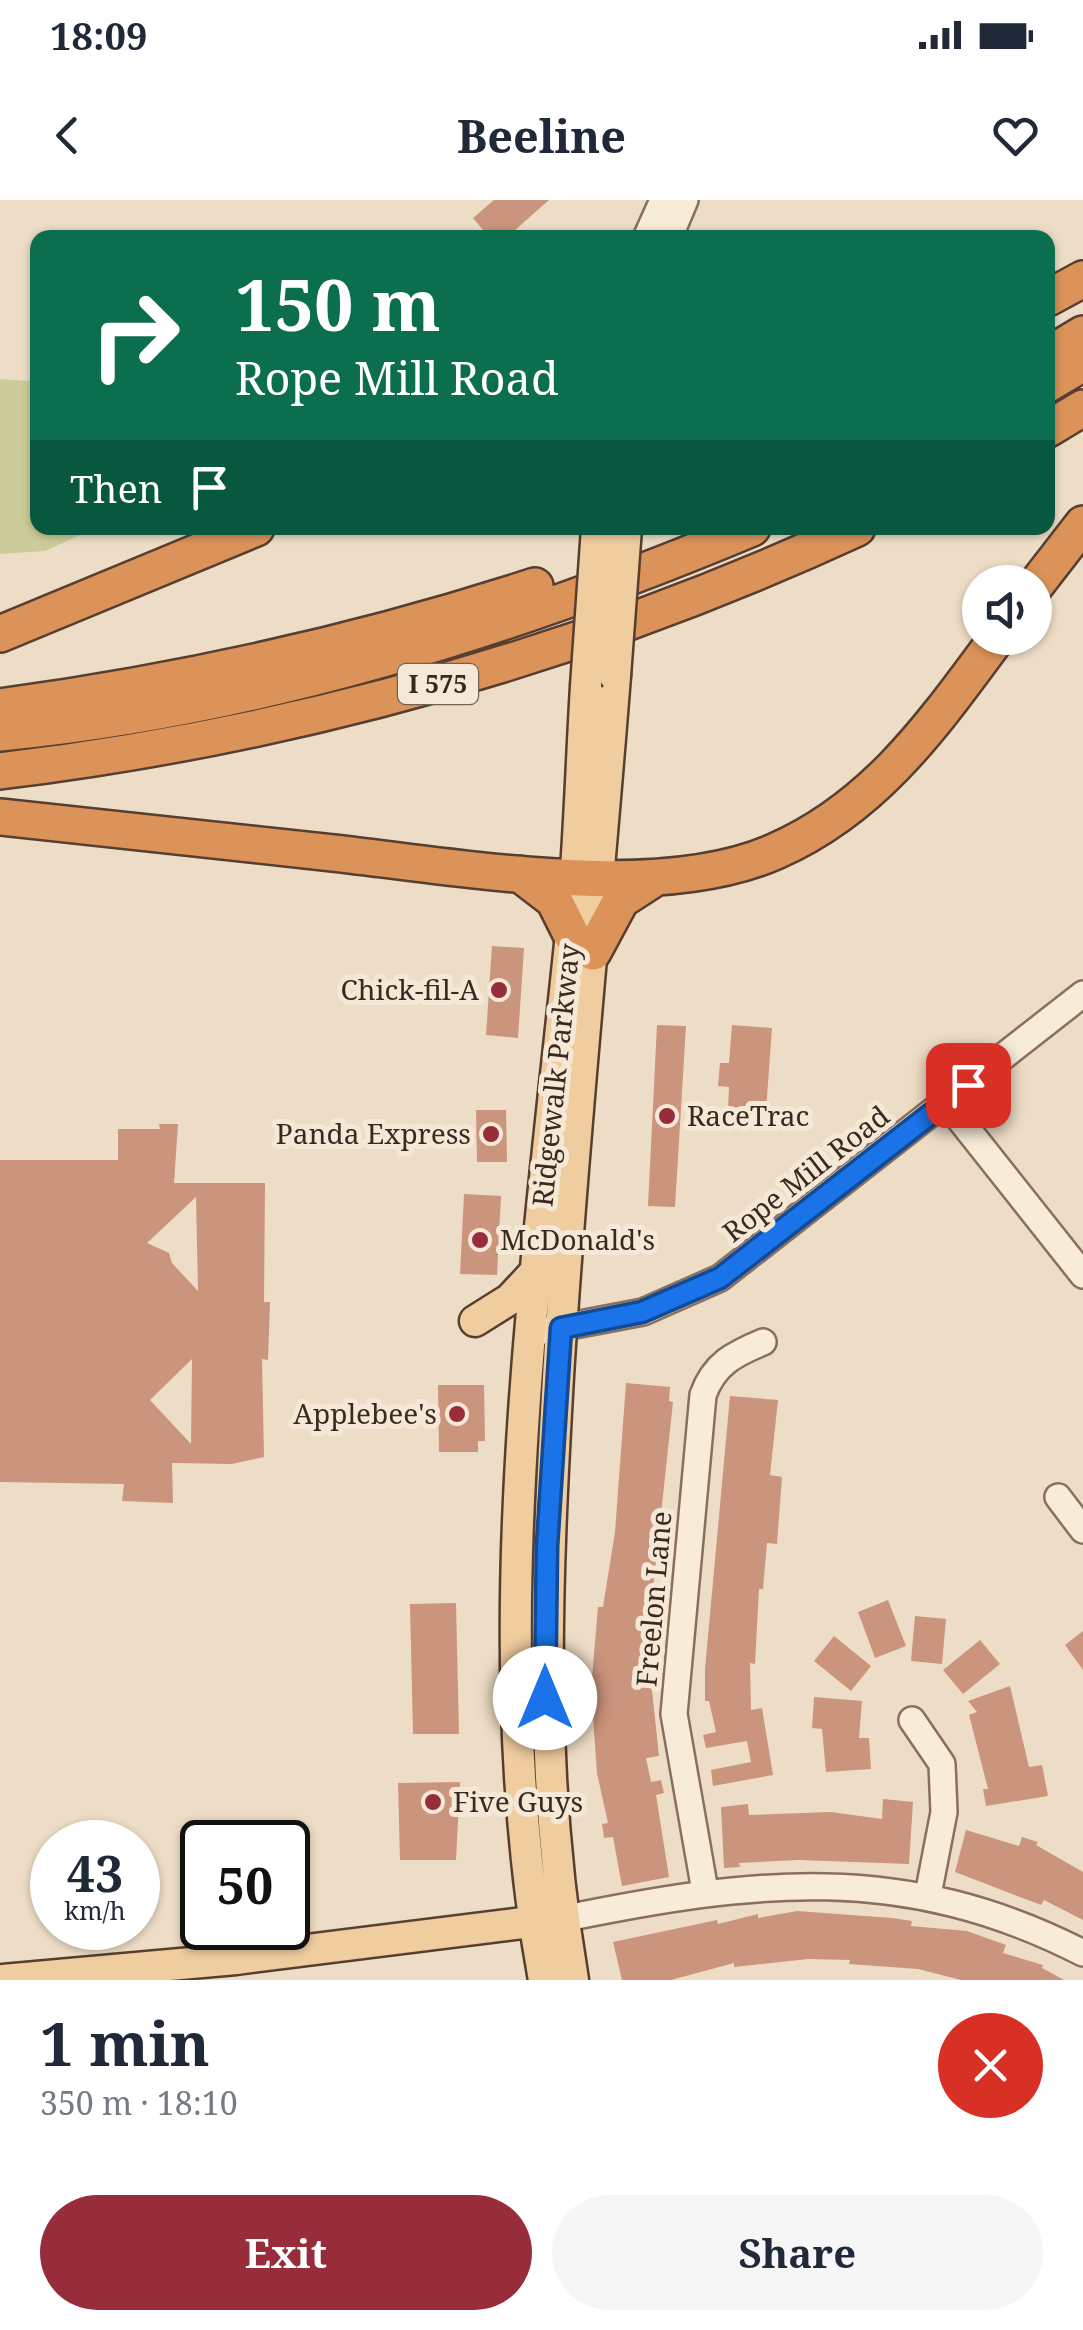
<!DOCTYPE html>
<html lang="en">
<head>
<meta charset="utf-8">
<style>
	body { margin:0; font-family:"Noto Serif",serif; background:#f6f6f7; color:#1f2937; height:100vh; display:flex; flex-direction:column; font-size:38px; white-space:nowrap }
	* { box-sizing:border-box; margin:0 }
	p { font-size:32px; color:#747a83 }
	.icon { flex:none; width:55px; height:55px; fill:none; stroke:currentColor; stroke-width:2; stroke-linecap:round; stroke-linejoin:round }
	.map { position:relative; height:1780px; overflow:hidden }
	.drawer { display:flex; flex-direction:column; background:#fff; flex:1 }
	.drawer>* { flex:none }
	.guide { position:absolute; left:30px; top:30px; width:1025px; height:305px; border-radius:20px; box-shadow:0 2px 8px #0004; background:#0b6e4f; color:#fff; overflow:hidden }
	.buttons { position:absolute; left:962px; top:365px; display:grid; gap:20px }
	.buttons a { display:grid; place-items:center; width:90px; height:90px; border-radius:50%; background:#fff; box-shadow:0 2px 8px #0004; font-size:50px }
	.speed { position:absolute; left:30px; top:1620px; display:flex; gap:20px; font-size:50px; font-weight:700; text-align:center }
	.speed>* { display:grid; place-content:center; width:130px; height:130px; border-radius:50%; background:#fff; box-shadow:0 2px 8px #0004; line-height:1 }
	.speed small { font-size:25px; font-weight:400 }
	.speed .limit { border:5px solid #111; border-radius:15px; background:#fff; color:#111 }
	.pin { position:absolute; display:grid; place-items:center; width:85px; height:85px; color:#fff; margin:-42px; border-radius:20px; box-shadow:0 5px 15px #0006 }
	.me { position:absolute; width:110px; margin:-55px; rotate:0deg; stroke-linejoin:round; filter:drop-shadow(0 0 8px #0008) }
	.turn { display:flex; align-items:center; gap:35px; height:210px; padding:0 40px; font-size:45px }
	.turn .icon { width:130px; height:130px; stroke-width:2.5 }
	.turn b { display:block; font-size:70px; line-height:85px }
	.then { display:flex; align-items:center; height:95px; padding:0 40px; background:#0003; gap:20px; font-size:38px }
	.round { display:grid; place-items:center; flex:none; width:105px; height:105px; border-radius:52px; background:#f6f6f7 }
	.head { display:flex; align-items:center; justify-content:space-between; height:170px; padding:0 40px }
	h1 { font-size:60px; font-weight:700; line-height:75px }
	.primary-button { display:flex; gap:20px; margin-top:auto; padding:20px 40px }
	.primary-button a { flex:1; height:115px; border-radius:60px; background:#972d3a; color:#fff; font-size:40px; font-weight:700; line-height:115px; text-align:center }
	.primary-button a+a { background:#f6f6f7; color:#1f2937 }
	.status { display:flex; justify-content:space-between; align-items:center; height:70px; padding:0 50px; background:#fff; direction:ltr }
	.status svg { height:28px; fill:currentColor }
	header { display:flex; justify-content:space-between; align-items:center; height:130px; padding:0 40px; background:#fff; font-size:45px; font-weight:700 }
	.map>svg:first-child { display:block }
	.green { fill:#cccc9a }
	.building { fill:#cb947c; fill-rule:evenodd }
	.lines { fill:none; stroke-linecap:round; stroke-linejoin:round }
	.minor-casing { stroke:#896f5c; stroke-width:30 }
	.major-casing { stroke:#573e30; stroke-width:35 }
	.highway-casing { stroke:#573e30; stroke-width:40 }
	.minor { stroke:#f8ecd9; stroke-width:25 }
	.major { stroke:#f0cd9f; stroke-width:30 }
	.highway { stroke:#db9359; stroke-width:35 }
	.major-bridge-casing { stroke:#573e30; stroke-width:35; stroke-linecap:butt }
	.major-bridge { stroke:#f0cd9f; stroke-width:30 }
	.route-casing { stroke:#114b97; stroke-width:25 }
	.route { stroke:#1a73e8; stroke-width:18 }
	.poi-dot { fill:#972d3a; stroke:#f5e8d6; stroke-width:4 }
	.labels { text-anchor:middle; stroke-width:10; stroke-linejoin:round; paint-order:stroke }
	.shield { fill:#f5e8d6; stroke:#716256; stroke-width:2.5 }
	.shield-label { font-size:25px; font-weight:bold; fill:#39291f }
	.poi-label { font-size:28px; fill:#39291f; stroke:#f5e8d6; text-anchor:end }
	.street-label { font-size:28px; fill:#39291f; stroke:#f5e8d6 }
</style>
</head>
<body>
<div class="status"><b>18:09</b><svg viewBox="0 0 49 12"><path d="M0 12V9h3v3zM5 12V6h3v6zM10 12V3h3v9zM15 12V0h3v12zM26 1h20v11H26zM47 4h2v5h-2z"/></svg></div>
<header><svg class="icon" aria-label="back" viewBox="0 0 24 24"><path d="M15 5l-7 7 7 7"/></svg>Beeline<svg class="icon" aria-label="heart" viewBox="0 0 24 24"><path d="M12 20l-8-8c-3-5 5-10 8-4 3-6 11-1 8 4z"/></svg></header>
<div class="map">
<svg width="1083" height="1780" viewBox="0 0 1083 1780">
	<rect width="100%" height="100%" fill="#eeddc6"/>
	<!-- green -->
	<path class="green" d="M0 179 30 181 37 187 38 328H95L45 351 0 354Z"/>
	<!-- building -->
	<path class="building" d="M494 0H549L506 38H490L473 18Z
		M492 746 524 748 518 838 486 835Z
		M657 825 686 826 675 1007 648 1006Z
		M732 825 772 828 766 911 758 910 757 924 734 923 735 910 728 909 729 887 718 886 720 863H729Z
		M476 910H506L507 962H477Z
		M159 924H178L174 983H265L264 1102H270L268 1160 262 1159 264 1257 232 1264 172 1263 173 1303 122 1301 124 1284 0 1282V960H118V929H160ZM196 997 198 1091 172 1063 169 1053 147 1043ZM192 1159 191 1244 150 1200Z
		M464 994 501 996 497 1075 460 1074Z
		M626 1183 670 1187 669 1201 673 1202 649 1427 658 1428 651 1481 659 1556 646 1558 651 1582 661 1580 664 1593 656 1595 669 1677 622 1686 613 1637 604 1638 602 1624 608 1623 597 1573 591 1489 598 1407H603L615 1332Z
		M438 1185H484L485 1241H478V1252H439Z
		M730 1196 778 1200 770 1275 782 1277 777 1344 767 1343 763 1389H759L755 1464 750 1463 751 1510 762 1508 773 1575 713 1586 711 1570 751 1562 747 1541 706 1548 703 1535 716 1532 709 1501H705V1469Z
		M888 1400 906 1446 875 1458 858 1412Z
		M456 1403 459 1534H413L410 1404Z
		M915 1416 946 1419 942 1464 911 1461Z
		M1083 1431V1470L1065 1445Z
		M834 1436 871 1466 851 1491 814 1461Z
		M980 1440 1000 1464 963 1494 943 1470Z
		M1010 1486 1029 1567 1042 1565 1048 1596 986 1606 983 1589H988L969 1515 977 1512 968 1501Z
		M814 1497 862 1501 859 1538H869L871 1569 826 1572 822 1529 812 1528Z
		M460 1582 456 1660H400L398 1583Z
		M883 1599 913 1602 909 1664 798 1660 739 1663 740 1667 724 1668 721 1607 748 1604 749 1615 831 1612 882 1619Z
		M966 1630 1019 1646 1022 1637 1038 1642 1036 1645 1083 1672V1720L1044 1700 1041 1705 955 1672Z
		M797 1711 892 1718 912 1721 911 1726 967 1731 1006 1745 1003 1753 1043 1765 1042 1768 1064 1780H961L918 1769 849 1764 850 1760 808 1759 734 1767V1763L671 1780H622L613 1742 717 1720 718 1724 758 1714V1718Z"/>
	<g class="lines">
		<defs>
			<path id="minor" d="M646 38 663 0
				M669 38 685 0
				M946 902 1083 1075
				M543 1131 643 1112 720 1078 1083 794
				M1058 1297 1083 1330
				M912 1520 942 1564 944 1612 928 1695
				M705 1691 674 1514 703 1195C714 1164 734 1154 763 1142
				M562 1719C753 1680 903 1661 1083 1753"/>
			<path id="major" d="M475 1121 510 1099 537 1070
				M3 1780 236 1759 554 1719
				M544 1780C482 1440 536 1075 571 734 579 652 581 568 586 486
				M573 1780C538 1571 546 1386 558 1177 572 943 597 709 615 476"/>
			<path id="highway" d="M1048 98 1083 79
				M1048 155 1083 134
				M1048 184 1083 163
				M1048 229 1083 208
				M1035 386 1083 324
				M0 434 256 328
				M0 507C183 482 360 443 535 386
				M0 533C260 508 513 428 752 328
				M0 571C297 535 586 453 857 328
				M0 617C111 628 222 640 333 653 460 667 658 704 776 651 876 607 934 523 997 438
				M520 674 554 700 571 734
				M593 752 621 700 655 678"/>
		</defs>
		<!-- minor casing -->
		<use href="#minor" class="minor-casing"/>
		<!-- major casing -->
		<use href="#major" class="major-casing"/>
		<!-- highway casing -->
		<use href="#highway" class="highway-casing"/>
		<!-- minor -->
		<use href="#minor" class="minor"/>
		<!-- major -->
		<use href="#major" class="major"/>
		<!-- highway -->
		<use href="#highway" class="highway"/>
		<defs>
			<path id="major-bridge" d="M615 476 626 328
				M586 486 597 328"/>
		</defs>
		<!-- major-bridge casing -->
		<use href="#major-bridge" class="major-bridge-casing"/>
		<!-- major-bridge -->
		<use href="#major-bridge" class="major-bridge"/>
	</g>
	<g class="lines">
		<defs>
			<path id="route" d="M545 1498 547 1346 561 1128 642 1112 720 1078 968 885"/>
		</defs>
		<!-- route casing -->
		<use href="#route" class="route-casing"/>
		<!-- route -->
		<use href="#route" class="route"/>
	</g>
	<!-- markers -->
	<g class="poi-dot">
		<circle cx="499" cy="790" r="10"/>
		<circle cx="667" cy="916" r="10"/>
		<circle cx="491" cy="934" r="10"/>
		<circle cx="480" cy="1040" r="10"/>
		<circle cx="457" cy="1214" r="10"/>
		<circle cx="433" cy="1602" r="10"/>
	</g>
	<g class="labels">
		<!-- shield labels -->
		<rect class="shield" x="398" y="464" width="80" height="40" rx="8"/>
		<g class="shield-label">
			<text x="438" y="493">I 575</text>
		</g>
		<!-- poi labels -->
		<g class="poi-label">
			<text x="479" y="800">Chick-fil-A</text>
			<text x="687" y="926" text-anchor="start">RaceTrac</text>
			<text x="471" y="944">Panda Express</text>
			<text x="500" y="1050" text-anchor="start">McDonald's</text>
			<text x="437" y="1224">Applebee's</text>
			<text x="453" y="1612" text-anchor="start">Five Guys</text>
		</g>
		<!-- street labels -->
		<g class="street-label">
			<text transform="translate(556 875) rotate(-84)" y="10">Ridgewalk Parkway</text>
			<text transform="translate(806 974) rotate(-38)" y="10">Rope Mill Road</text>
			<text transform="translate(654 1399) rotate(-85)" y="10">Freelon Lane</text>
		</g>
	</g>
</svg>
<div class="buttons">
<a><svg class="icon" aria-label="sound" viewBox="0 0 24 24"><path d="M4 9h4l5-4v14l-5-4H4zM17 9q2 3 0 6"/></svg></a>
</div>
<div class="speed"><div>43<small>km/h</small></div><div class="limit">50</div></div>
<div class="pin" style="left:968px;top:885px;background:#d93025"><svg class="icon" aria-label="arrive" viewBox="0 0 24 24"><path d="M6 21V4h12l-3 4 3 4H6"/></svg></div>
<svg class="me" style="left:545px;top:1498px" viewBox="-20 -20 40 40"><circle r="19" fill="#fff"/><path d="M0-13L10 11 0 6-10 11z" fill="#1a73e8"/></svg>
<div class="guide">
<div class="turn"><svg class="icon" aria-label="right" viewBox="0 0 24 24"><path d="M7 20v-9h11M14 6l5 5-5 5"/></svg><div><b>150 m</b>Rope Mill Road</div></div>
<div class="then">Then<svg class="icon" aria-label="arrive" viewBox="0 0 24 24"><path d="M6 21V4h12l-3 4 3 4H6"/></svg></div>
</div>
</div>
<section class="drawer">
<div class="head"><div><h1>1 min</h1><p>350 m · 18:10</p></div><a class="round" style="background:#d93025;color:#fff"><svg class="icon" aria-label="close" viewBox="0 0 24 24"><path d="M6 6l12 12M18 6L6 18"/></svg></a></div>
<div class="primary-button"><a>Exit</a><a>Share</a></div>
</section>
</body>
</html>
